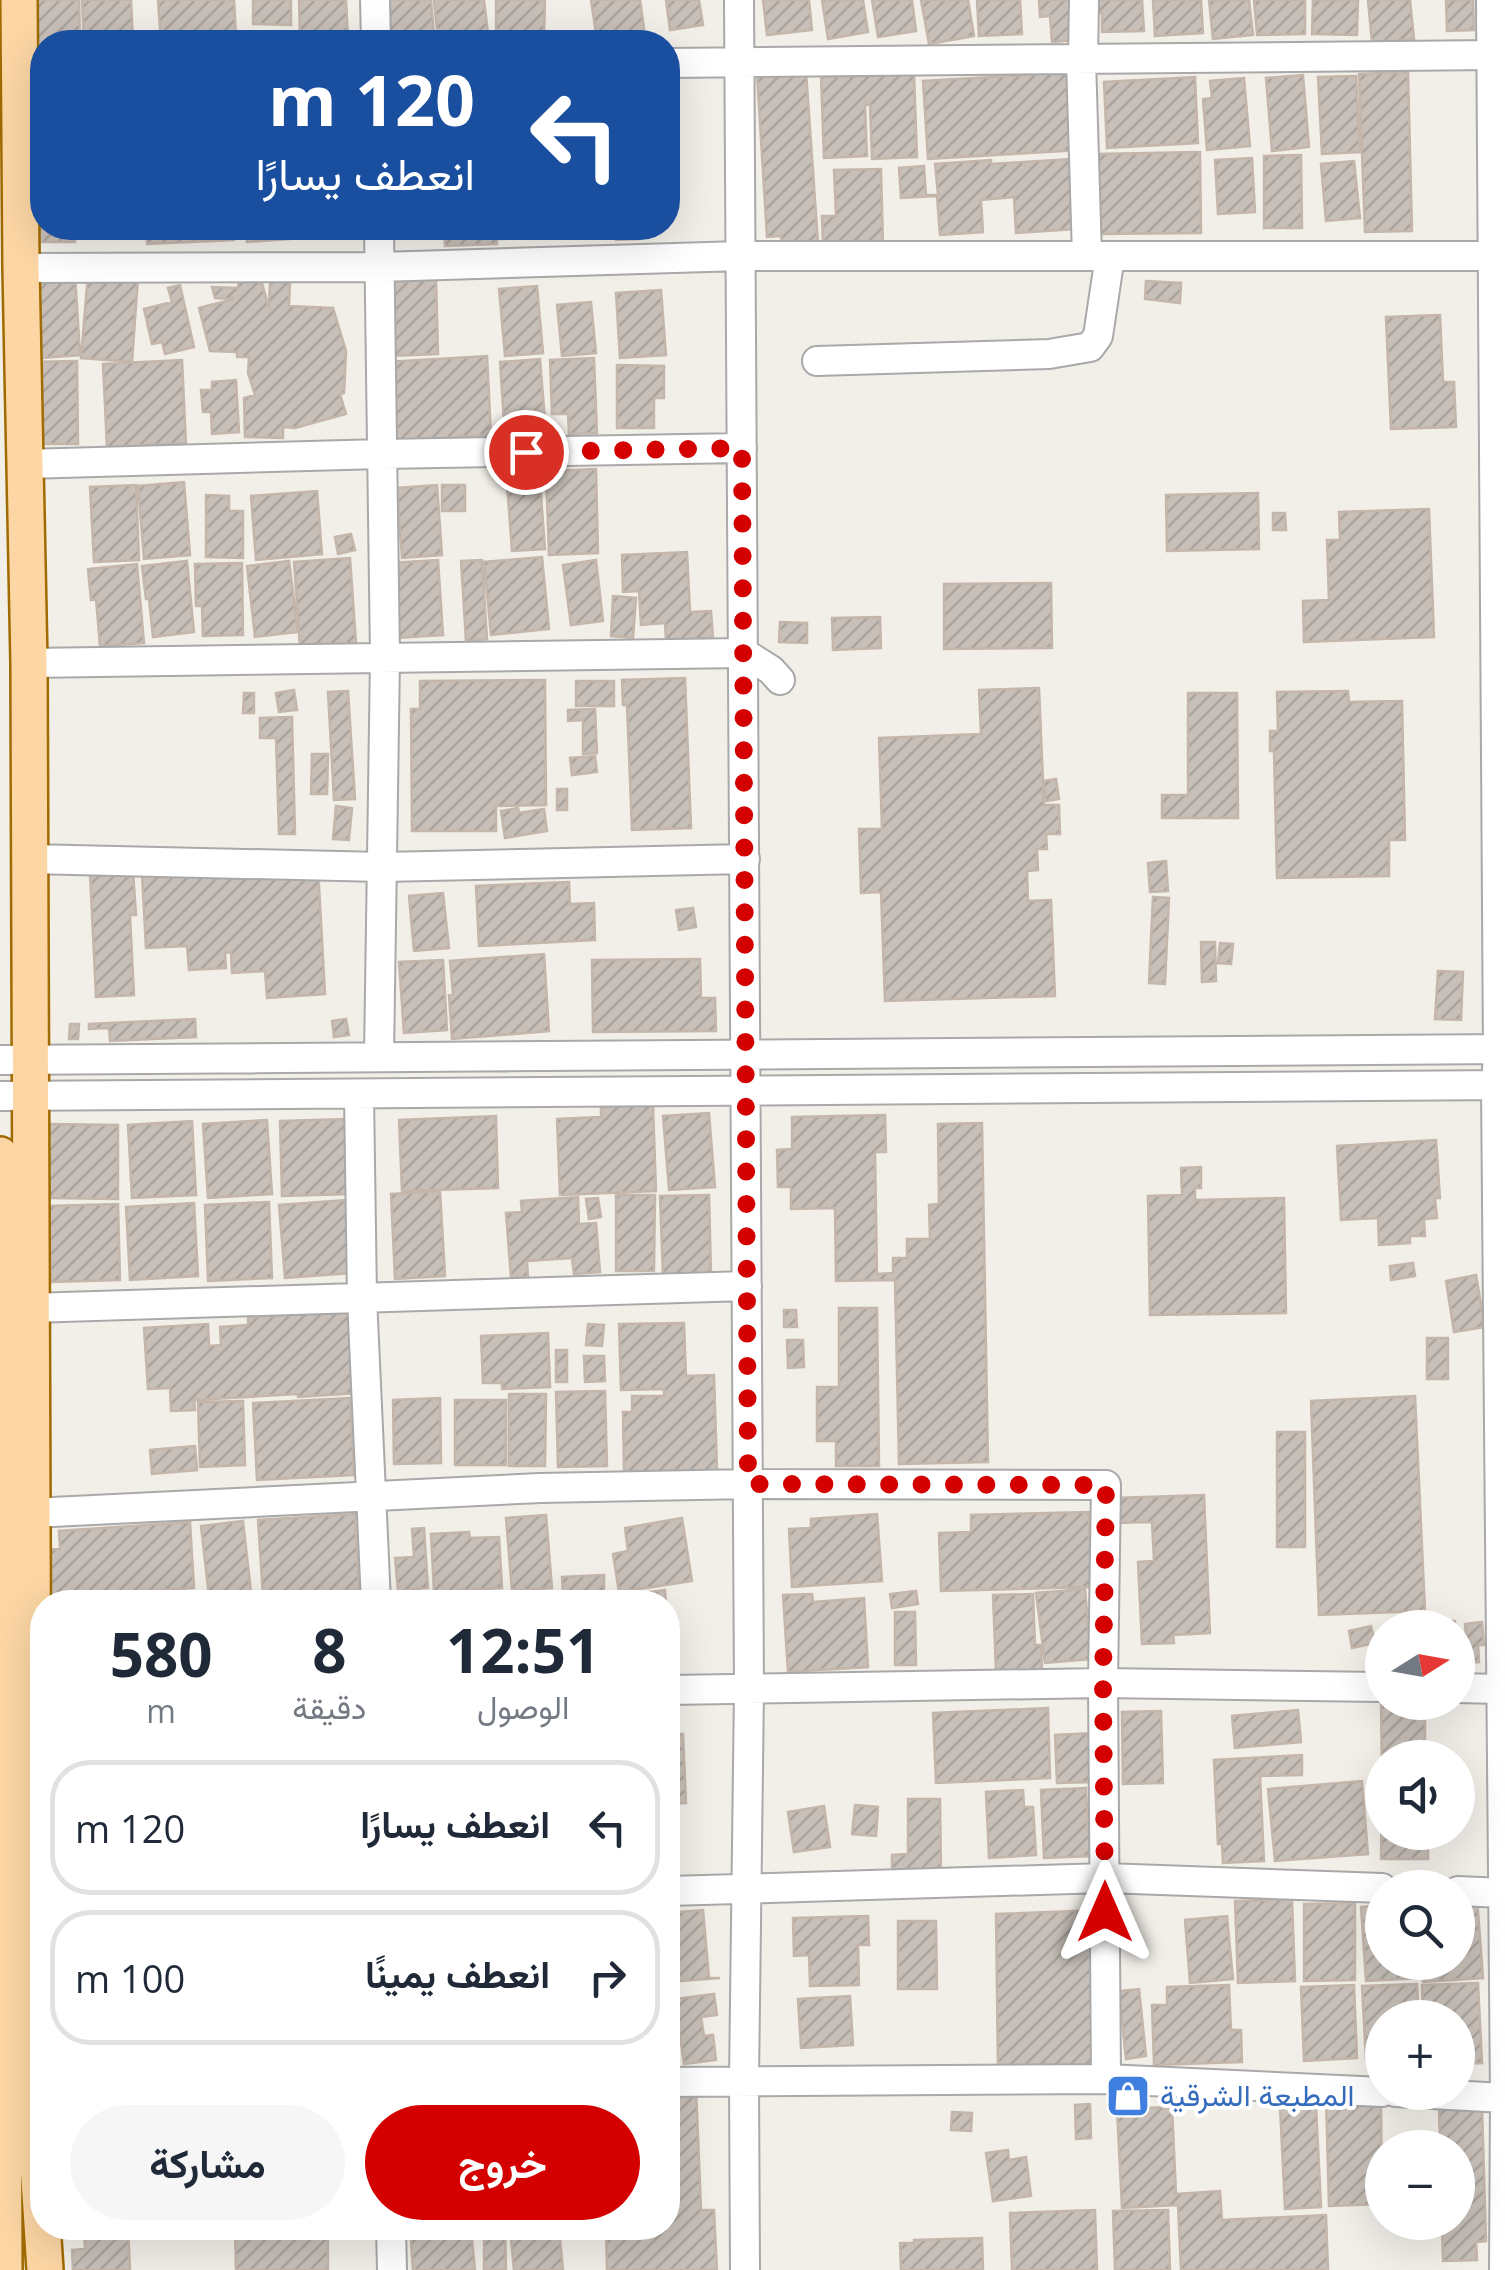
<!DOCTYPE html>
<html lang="ar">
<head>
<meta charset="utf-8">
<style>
	body { margin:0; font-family:"Open Sans",Vazirmatn,sans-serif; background:#f6f6f7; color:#1f2937; direction:rtl; height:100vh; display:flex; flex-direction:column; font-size:38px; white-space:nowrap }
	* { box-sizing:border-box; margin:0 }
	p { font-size:32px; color:#747a83 }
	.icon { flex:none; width:55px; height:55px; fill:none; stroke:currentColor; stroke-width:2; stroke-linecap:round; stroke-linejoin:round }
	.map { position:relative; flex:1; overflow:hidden; direction:ltr }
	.sheet { position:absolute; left:30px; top:1590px; width:650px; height:650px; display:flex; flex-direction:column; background:#fff; border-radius:40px; box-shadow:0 10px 40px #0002; direction:rtl }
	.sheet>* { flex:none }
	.top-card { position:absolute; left:30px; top:30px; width:650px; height:210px; border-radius:40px; box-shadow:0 10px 40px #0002; direction:rtl; background:#1a4fa0; color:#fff; overflow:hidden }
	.needle { width:65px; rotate:79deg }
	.buttons { position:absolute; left:1365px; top:1610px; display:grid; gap:20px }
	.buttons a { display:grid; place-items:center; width:110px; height:110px; border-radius:50%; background:#fff; box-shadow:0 10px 40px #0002; font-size:50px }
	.pin { position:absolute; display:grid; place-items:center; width:85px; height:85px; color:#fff; margin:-42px; border:5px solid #fff; border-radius:50%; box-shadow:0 2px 10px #0007 }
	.me { position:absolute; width:110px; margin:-55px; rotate:0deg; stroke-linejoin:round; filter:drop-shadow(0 0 8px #0008) }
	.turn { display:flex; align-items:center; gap:35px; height:210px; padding:0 40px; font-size:45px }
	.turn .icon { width:130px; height:130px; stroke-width:2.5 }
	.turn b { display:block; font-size:70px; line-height:85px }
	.eta { display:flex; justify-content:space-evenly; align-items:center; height:170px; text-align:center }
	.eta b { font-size:60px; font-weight:700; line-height:70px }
	.cta { display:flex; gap:20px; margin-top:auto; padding:20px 40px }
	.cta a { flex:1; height:115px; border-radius:60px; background:#d40000; color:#fff; font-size:40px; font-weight:700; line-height:115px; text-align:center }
	.cta a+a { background:#f6f6f7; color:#1f2937 }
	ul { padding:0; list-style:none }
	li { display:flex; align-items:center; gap:30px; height:135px; margin:0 20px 15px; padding:0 20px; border:5px solid #e0e1e3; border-radius:40px }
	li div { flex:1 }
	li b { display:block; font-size:38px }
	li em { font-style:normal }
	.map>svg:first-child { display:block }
	.building { fill:url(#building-hatch); stroke:#c4b6ab; stroke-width:2.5 }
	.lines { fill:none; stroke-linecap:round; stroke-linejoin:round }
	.minor-casing { stroke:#a9a9a9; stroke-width:32 }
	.major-casing { stroke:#a06b00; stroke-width:40 }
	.minor { stroke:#fff; stroke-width:28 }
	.major { stroke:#fcd6a4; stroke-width:35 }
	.route { stroke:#d40000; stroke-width:18; stroke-dasharray:0 32.4 }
	.labels { text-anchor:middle; stroke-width:8; stroke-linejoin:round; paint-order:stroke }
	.shop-label { font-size:30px; fill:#366cbe; stroke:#fff; text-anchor:start }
</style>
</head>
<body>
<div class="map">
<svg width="1505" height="2270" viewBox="0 0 1505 2270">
	<defs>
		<pattern id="building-hatch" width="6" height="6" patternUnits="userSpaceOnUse" patternTransform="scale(2.5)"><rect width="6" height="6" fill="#c7bfb8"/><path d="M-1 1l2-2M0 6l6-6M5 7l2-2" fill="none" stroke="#aba49e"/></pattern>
	</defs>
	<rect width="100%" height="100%" fill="#f2efe9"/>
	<!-- building -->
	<path class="building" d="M30 0H79L80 42H42V45L32 46Z
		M82 0H131L133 42H84Z
		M158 0H234L236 36 161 42Z
		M253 0H291V25L253 24Z
		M299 0H346L348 40 300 41Z
		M385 0H431L434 36 388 39Z
		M434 0H484L488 34 438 40Z
		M496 0H545L544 39H496Z
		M591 0H640L645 36 604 42H578L577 36 596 33Z
		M666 0H699L703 25 670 30Z
		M763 0H809L812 30 767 35Z
		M822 0H863L868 32 828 39Z
		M872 0H912L916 31 878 37Z
		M921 0H968L974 36 929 44Z
		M977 0H1020L1022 34 979 36Z
		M1039 0H1074L1078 40 1052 42 1050 16 1040 17Z
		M1093 0H1142L1144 31 1102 32V13H1094Z
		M1153 0H1201L1203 33 1155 36Z
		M1209 0H1249L1253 35 1213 39Z
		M1254 0H1305V34L1257 35Z
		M1313 0H1358L1357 35 1312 34Z
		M1368 0H1410L1414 39 1372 43Z
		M1446 0H1473L1474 30 1447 31Z
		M806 71 818 243 782 246 781 236 767 237 757 74Z
		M1076 72 1081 150 928 159 923 81Z
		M1408 72 1412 231 1365 232 1359 74Z
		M914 74 917 157 872 159 870 104 865 105 867 156 824 158 821 77Z
		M1303 75 1309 147 1272 151 1266 78Z
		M1356 76 1360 152 1322 154 1318 77Z
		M1195 77 1198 143 1107 148 1104 82Z
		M1244 78 1250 146 1207 150 1203 99 1212 98 1210 81Z
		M42 84V159L35 160 31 85Z
		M1200 152 1201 233 1097 234 1096 154Z
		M1301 155 1302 228H1264V156Z
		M1252 158 1255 212 1218 214 1215 160Z
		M1070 159 1075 229 1016 233 1014 197 981 200 983 232 940 235 937 196 901 198 899 168 924 166 926 195H938L935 164 991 160V164Z
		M1354 161 1360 218 1326 221 1321 164Z
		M33 162H42V228H75V242H32Z
		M881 169 883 246 823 248 822 216H836L834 170Z
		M94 228H134L135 232 95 237Z
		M147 228H234V240L147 244Z
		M239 228H289V239L247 242 246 235 240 236Z
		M310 228H343V230L311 232Z
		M412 228H441V231L412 233Z
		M444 228H537L538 238 497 239V244L445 246Z
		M615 228H638L639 239 616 240Z
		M75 274 80 355 30 359 24 278Z
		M88 274 138 278 132 362 81 358Z
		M239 279 261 280 269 308 270 281H290L289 306 333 308 346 351 344 393 340 394 346 414 295 428 283 427V438L245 437 244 398 255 395 248 373 249 357H237V352L210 351 199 308 234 299 215 298 212 287 238 288Z
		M436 280 438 354 389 356 391 282Z
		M1146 281 1181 283 1180 303 1145 299Z
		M180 285 194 347 165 354 162 342 152 344 144 309 172 302 168 288Z
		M537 286 543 353 505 356 499 289Z
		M661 290 666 355 620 358 616 293Z
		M591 302 596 353 562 356 557 305Z
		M1440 315 1443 382H1454L1456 427 1391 429 1386 317Z
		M487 356 491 435 392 441 387 362Z
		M594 358 597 433 569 434 568 414H552L550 360Z
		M540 359 546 433 505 436 500 362Z
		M182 360 186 443 107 447 103 364Z
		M77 361 78 444H30L29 362Z
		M617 365 664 366V398H654V428H617Z
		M236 380 239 432 212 434 211 412H203L201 390H212V382Z
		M596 469 598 553 549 555 546 471Z
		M184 482 190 555 144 559 138 486Z
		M540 482 545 549 512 551 507 484Z
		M136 485 139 560 94 562 90 487Z
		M437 485 442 555 402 558 397 488Z
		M442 485H465V511H442Z
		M317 491 322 554 256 560 251 496Z
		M1258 493 1259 549 1167 551 1166 495Z
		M206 495 229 496V511H243V558L206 557Z
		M1429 509 1434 637 1304 642 1303 601 1329 600 1327 540H1340L1339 512Z
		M1273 513H1285L1286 530H1273Z
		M351 534 355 550 338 554 335 537Z
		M687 552 690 612 711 611 713 638 666 641 665 623 641 625 639 591 623 592 622 555Z
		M542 557 549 629 491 635 484 562Z
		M350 558 356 643 300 647 294 562Z
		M438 560 443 635 396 638 390 563Z
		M482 560 487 639 466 641 461 561Z
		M596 560 603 621 571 625 563 565Z
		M187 561 194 632 153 637 149 599H146L142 566Z
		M289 561 298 632 255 637 247 566Z
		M242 563 243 635 203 636 202 606H196L195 564Z
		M137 564 144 643 100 646 96 599 91 600 88 569Z
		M1051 583 1052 648 944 649V584Z
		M613 596 636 598 633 638 611 636Z
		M880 617 881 648 833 650 832 618Z
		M780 622 807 623V643L779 642Z
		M685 678 691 828 632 830 627 705H623L622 680Z
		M545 680 546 805 496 806V831H412L411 709H420V681Z
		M576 681H614V706H576Z
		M1039 688 1044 805H1059L1060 834H1046L1047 849H1037L1038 870 1027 871 1028 901 1051 900 1055 996 885 1001 881 892 861 893 859 829H882L879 738 981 734 979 690Z
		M294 690 297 710 279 712 276 693Z
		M348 691 355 799 334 800 328 692Z
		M1348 691 1349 702 1402 701 1405 840H1389V876L1277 878 1274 751H1270V731H1278L1277 692Z
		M244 693H254V713H243Z
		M1188 693H1237L1238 818H1162V795H1188Z
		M595 709 597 753 583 754V720L568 721V710Z
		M292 717 295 834H279L276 738H260V718Z
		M312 754H328L327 794H311Z
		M595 756 597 772 572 775 570 758Z
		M1056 779 1059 799 1046 801 1043 781Z
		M557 789H567V810H557Z
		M336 806 352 808 349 840 333 839Z
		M518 808 519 813 544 809 547 831 505 838 501 811Z
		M1166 861 1168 891 1150 892 1148 863Z
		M318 868 325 994 267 998 265 971 232 973 231 952 225 953 226 968 189 970 187 946 146 948 142 874Z
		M133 871 136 915H130L134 995 96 997 90 873Z
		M569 882 570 904 594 903 595 940 479 946 476 886Z
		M443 893 449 948 414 951 409 896Z
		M1153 897 1169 898 1165 984 1149 983Z
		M693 908 696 927 679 930 676 910Z
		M1201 942H1215L1216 981 1202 982Z
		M1220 943 1233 944 1231 964 1218 963Z
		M544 954 549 1031 452 1039 449 995 453 994 450 961Z
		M700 959 701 998H715L716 1031 593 1032 592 960Z
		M443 960 447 1030 404 1033 399 962Z
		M1438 971 1463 972 1461 1020 1435 1019Z
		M195 1019 196 1037 110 1041 109 1028 89 1029V1024Z
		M346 1019 349 1035 334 1037 332 1021Z
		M70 1024H79L78 1039H69Z
		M653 1105 656 1191 560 1195 557 1119 601 1117V1107Z
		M709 1113 715 1187 669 1190 663 1116Z
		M885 1115 886 1152H875L877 1274 893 1273V1258H907V1239H930L929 1205 939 1204 938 1124 982 1123 988 1462 899 1464 895 1280 836 1281 835 1208 791 1209V1187H778L777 1150 792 1149V1117Z
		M496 1116 498 1188 402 1191 399 1120Z
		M347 1119 350 1194 282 1196 280 1121Z
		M267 1120 272 1194 208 1198 203 1124Z
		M192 1121 196 1195 132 1198 128 1125Z
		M49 1124 118 1125V1199L48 1198Z
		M1436 1140 1440 1198H1435L1437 1218 1424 1219 1425 1236H1410V1243L1379 1245 1378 1218 1341 1220 1337 1146Z
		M1201 1167V1188H1195V1200L1284 1198 1286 1313 1150 1315 1148 1196 1182 1195 1181 1168Z
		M440 1191 445 1276 395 1279 391 1194Z
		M616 1195H655L654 1271H616Z
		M709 1195 711 1274 663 1276 660 1196Z
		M578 1197 579 1224 596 1223 600 1272 574 1274 572 1258 527 1261 528 1277 511 1278 506 1213 522 1212 521 1201Z
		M598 1198 601 1217 589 1219 586 1199Z
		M346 1200 352 1273 285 1278 279 1205Z
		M269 1202 272 1278 208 1281 205 1205Z
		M194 1203 198 1276 130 1280 126 1207Z
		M118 1204 120 1280 51 1282 49 1206Z
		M1413 1263 1415 1276 1391 1280 1390 1266Z
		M1476 1275 1485 1327 1454 1332 1446 1281Z
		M839 1308H877L879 1466H836V1441H817V1387H839Z
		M784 1310H796L797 1327H784Z
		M353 1311 358 1393 298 1397V1394L194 1400 195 1410 171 1411 170 1388 148 1389 144 1328 208 1324 209 1346 221 1345 220 1327 248 1325V1317Z
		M684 1323 686 1376 714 1375 717 1470 624 1472 623 1412H632V1396H664V1389L621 1390 619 1324Z
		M588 1324 604 1325 602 1346 586 1345Z
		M548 1333 550 1387 502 1389V1383H483L481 1336Z
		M1427 1338H1448V1379H1427Z
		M787 1340H803L804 1367 788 1368Z
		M556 1350H567V1382H556Z
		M584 1356H604L605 1381 585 1382Z
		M605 1391 607 1466 558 1467 556 1392Z
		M509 1394H546L545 1466H509Z
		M1415 1396 1425 1611 1319 1615 1311 1401Z
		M350 1398 354 1475 257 1480 253 1403Z
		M440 1398 441 1463 394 1464 393 1400Z
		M455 1400H506V1465H455Z
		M243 1401 245 1465 200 1467 198 1402Z
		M1277 1432H1305V1547H1277Z
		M195 1446 197 1470 152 1474 150 1450Z
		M1204 1495 1210 1633 1173 1635 1174 1643 1142 1644 1138 1562 1154 1561 1152 1522 1116 1523 1115 1498Z
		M1089 1512 1091 1587 941 1591 939 1533 971 1532V1515Z
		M355 1514 359 1590 263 1596 258 1520Z
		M877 1514 882 1581 792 1587 789 1529 811 1528V1519Z
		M546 1515 552 1588 512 1591 506 1518Z
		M682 1518 692 1581 619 1592 613 1554 628 1551 625 1528Z
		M243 1521 251 1592 209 1596 201 1526Z
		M190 1522 194 1588 48 1597 45 1550 60 1549 59 1531Z
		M424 1528 428 1588 398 1591 395 1558 414 1557 412 1529Z
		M469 1532 470 1538 499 1537 502 1588 434 1592 431 1534Z
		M604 1575V1602H557V1595L563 1594 562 1577Z
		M1085 1589 1091 1659 1045 1663 1036 1593Z
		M665 1590 666 1602H618L617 1597Z
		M916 1591 918 1604 892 1608 890 1594Z
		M812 1594 813 1602 864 1598 868 1667 788 1672 783 1595Z
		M1033 1594 1035 1645H1041L1042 1670 996 1672 993 1595Z
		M452 1596V1598L500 1596V1602H401V1598Z
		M546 1597 547 1602H509V1600Z
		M361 1598V1602H261L260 1601Z
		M668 1610 674 1655 668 1656Z
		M895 1612H915L916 1665H895Z
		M1455 1621V1628H1399V1624Z
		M1482 1622 1484 1645H1478L1479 1662 1458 1664V1649L1467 1648 1465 1624Z
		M1371 1626 1375 1643 1352 1648 1349 1631Z
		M1381 1702H1425V1758H1382V1778Z
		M1048 1708 1050 1778 936 1783 933 1713Z
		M1298 1710 1301 1742 1235 1748 1232 1716Z
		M1161 1711 1163 1783 1123 1784 1122 1712Z
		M1094 1733 1096 1782 1057 1783 1055 1735Z
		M668 1734H683L686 1803 668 1804Z
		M1302 1755V1775L1260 1776 1264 1861 1223 1863 1222 1844H1218L1214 1760Z
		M1362 1781 1368 1854 1275 1861 1268 1789Z
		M1382 1786V1832H1428V1859H1381Z
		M1086 1788 1088 1832H1092L1093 1856 1044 1858 1041 1790Z
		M1023 1790 1024 1807H1033L1036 1855 989 1858 986 1792Z
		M908 1799H940L941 1871 892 1872V1855L908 1854Z
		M855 1805 878 1807 876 1836 852 1834Z
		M824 1806 830 1847 794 1852 788 1812Z
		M1477 1898 1483 1978 1423 1982 1422 1978 1366 1981 1361 1907 1382 1905V1962H1458V1900Z
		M1292 1899 1295 1981 1238 1983 1235 1901Z
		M1355 1903V1980L1304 1981V1904Z
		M703 1910 709 1978H720L668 1982V1913Z
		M1099 1910 1101 2065 998 2067 996 1914Z
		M868 1916 869 1945H858L859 1985 810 1986 809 1955 794 1956 793 1918Z
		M1227 1916 1233 1979 1190 1983 1185 1920Z
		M898 1921H936L937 1989H898Z
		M1478 1983 1482 2063 1458 2064V2018H1423L1422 1985Z
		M1417 1984 1419 2018H1382V2059L1366 2060 1362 1986Z
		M1229 1985 1231 2030H1241L1242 2062 1154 2065 1152 2005H1167V1987Z
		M1354 1985 1357 2058 1304 2061 1301 1987Z
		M1139 1989 1146 2056 1126 2059 1119 1991Z
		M714 1994 717 2015 701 2017 704 2036 713 2035 716 2060 684 2064 675 1999Z
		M850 1996 853 2045 801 2048 798 1999Z
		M696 2087 701 2210H714L717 2270H607L606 2228H668V2088Z
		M1381 2097 1382 2204 1329 2206 1326 2098Z
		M1090 2104 1091 2138 1076 2139 1075 2105Z
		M1316 2105 1321 2207 1285 2209 1280 2107Z
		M1172 2107 1176 2194 1220 2191 1222 2220 1326 2215 1328 2270H1181L1178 2205 1122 2208 1117 2109Z
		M1482 2107 1486 2241 1476 2242 1477 2260 1443 2261 1442 2222H1458V2148H1440L1439 2108Z
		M952 2112 972 2113 971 2131 951 2130Z
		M1008 2150 1009 2160 1026 2157 1031 2196 993 2201 986 2153Z
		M1095 2210 1097 2270H1012L1010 2213Z
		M1168 2210 1170 2270H1115L1113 2211Z
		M53 2228H74L75 2235 54 2238Z
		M84 2228H128L130 2270H73L72 2250 85 2249Z
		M235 2228H328V2270H236Z
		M410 2228H471L475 2270H413Z
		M484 2228H505L506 2270 484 2269Z
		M510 2228H559L563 2270H514Z
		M982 2238 983 2270H901L900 2243H914V2240Z"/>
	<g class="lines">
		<defs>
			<path id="minor" d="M375 0 376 42
				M739 0 749 1689 744 2080 745 2270
				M1491 0 1498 1054 1496 1086 1505 2098 1504 2270
				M1083 59 1084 0
				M1081 60 1087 256
				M668 63 1492 55
				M379 228 385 658 379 1057
				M21 268 379 267 741 256H1493
				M817 361 1049 354 1090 347 1098 336 1110 256
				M26 464 382 454 742 448
				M29 663 744 653 771 670 780 680
				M29 859 382 867 745 859
				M0 1060 1505 1049
				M359 1094 362 1298 376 1602
				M0 1096 1505 1085
				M31 1308 747 1286
				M32 1513 540 1488 748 1484 1106 1485 1103 1683 1106 2079
				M1458 1688 1501 1689
				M668 1690 1103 1683 1382 1687
				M668 1891 1105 1878 1382 1888
				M1458 1891 1503 1893
				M668 2082 1106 2079 1382 2092
				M1395 2092 1505 2098
				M391 2228 392 2270"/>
			<path id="major" d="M19 0 21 268 29 663 34 2101 45 2270
				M0 1155 4 2270"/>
		</defs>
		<!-- minor casing -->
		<use href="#minor" class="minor-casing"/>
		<!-- major casing -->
		<use href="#major" class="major-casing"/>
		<!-- minor -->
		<use href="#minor" class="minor"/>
		<!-- major -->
		<use href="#major" class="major"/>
	</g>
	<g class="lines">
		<!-- route -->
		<path class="route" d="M526 452 742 448 748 1484 1106 1485 1103 1683 1105 1912"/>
	</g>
	<!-- icons -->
	<defs>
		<symbol id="shop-square" viewBox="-11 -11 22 22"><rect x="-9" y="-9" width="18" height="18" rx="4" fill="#3f7fe0" stroke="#fff"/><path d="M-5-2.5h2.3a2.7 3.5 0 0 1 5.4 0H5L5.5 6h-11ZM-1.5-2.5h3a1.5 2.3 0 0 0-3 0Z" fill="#fff"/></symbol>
	</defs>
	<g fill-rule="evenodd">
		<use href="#shop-square" x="1103" y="2071" width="50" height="50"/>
	</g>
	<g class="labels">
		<!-- shop labels -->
		<g class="shop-label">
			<text x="1160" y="2106">المطبعة الشرقية</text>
		</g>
	</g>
</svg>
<div class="buttons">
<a><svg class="needle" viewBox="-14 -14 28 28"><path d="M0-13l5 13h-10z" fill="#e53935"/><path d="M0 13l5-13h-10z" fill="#747a83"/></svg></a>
<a><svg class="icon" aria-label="sound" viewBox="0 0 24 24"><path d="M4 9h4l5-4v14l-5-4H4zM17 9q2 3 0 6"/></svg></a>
<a><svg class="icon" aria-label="search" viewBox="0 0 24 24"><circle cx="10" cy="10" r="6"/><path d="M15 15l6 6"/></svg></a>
<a>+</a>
<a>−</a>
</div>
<div class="pin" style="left:526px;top:452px;background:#d93025"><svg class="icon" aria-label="arrive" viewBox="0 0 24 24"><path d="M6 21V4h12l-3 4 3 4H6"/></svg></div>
<svg class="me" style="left:1105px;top:1912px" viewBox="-20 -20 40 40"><path d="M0-17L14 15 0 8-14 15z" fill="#d40000" stroke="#fff" stroke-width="4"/></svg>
<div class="top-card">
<div class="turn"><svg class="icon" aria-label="left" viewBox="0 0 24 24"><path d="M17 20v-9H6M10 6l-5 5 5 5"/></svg><div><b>120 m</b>انعطف يسارًا</div></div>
</div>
<section class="sheet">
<div class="eta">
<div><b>12:51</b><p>الوصول</p></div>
<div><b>8</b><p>دقيقة</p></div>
<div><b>580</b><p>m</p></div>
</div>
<ul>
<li><svg class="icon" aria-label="left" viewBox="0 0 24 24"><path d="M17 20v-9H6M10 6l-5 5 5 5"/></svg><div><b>انعطف يسارًا</b></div><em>120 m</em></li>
<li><svg class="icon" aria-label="right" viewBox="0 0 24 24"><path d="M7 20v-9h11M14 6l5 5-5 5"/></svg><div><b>انعطف يمينًا</b></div><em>100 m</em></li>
</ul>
<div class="cta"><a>خروج</a><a>مشاركة</a></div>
</section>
</div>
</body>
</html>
